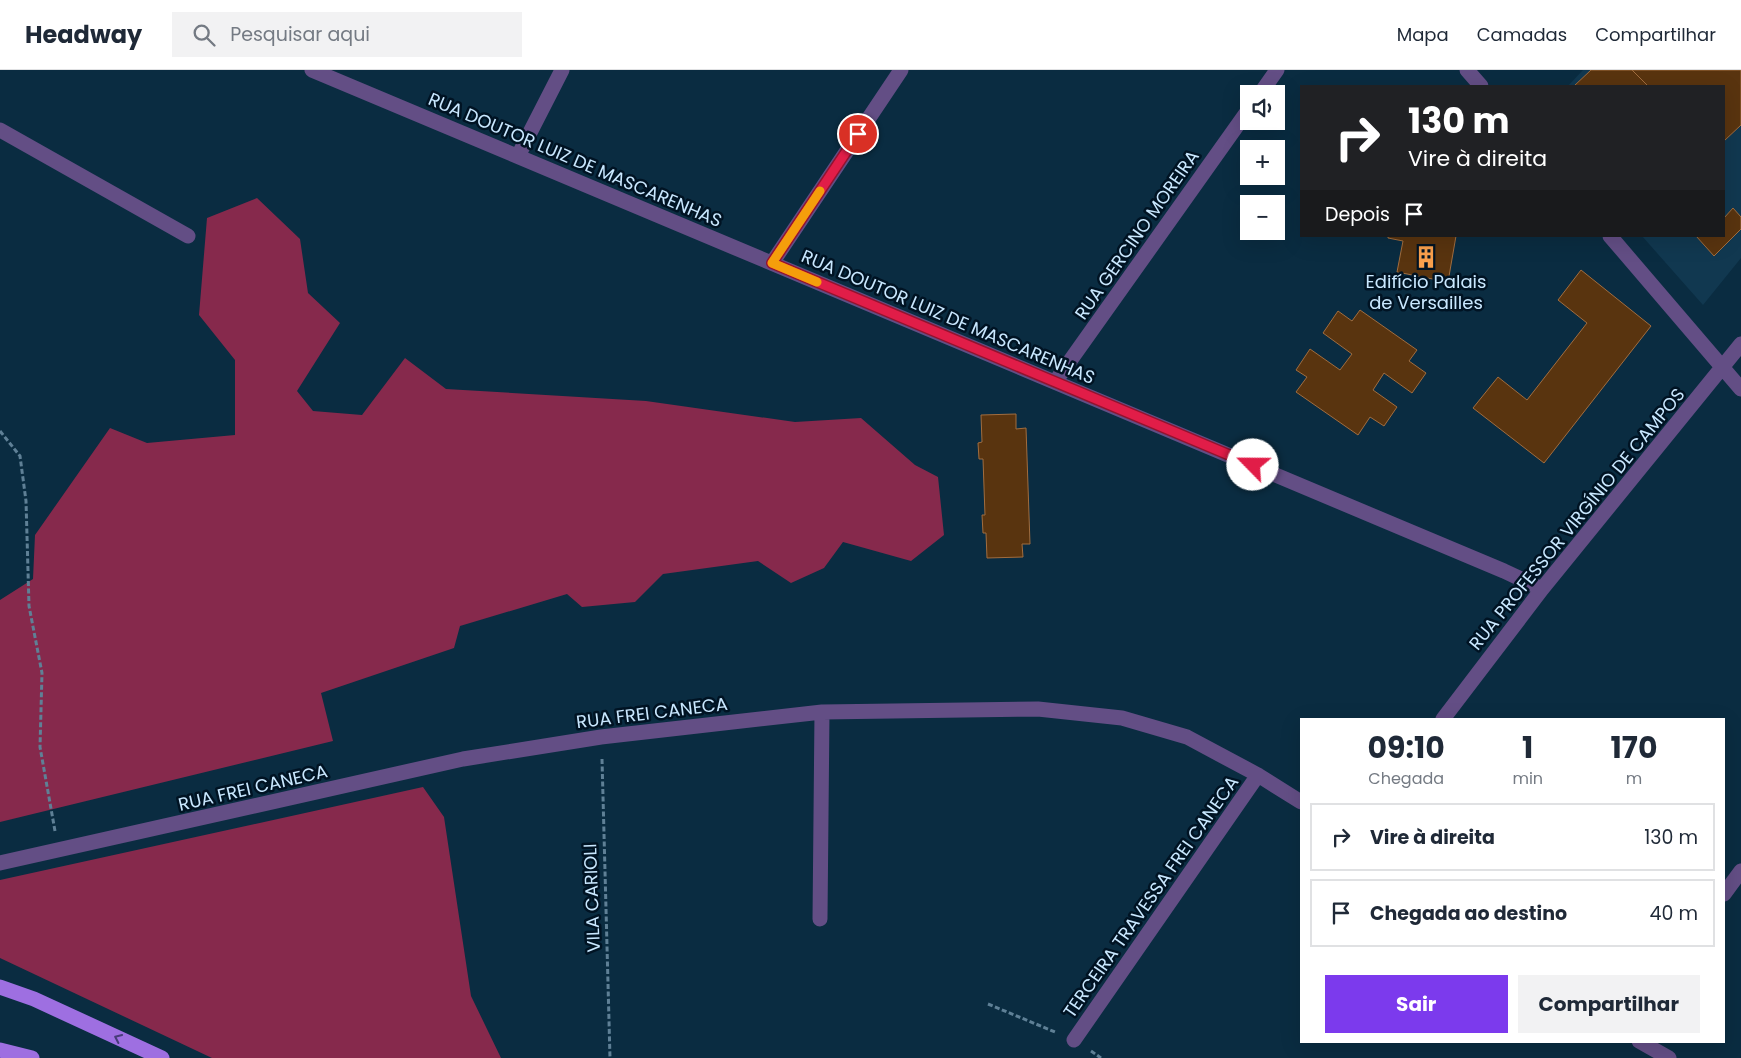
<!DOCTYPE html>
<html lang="pt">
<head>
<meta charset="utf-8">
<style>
	body { margin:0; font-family:Poppins,sans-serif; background:#f2f2f3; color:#1f2937; height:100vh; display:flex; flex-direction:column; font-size:19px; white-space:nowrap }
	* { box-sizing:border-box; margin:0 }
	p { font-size:16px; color:#747a83 }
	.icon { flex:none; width:28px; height:28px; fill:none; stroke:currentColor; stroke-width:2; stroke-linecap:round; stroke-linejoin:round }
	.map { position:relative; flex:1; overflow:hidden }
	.side { position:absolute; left:1300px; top:648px; width:425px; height:325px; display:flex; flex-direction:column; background:#fff; border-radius:0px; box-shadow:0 5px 20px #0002 }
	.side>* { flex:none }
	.hud { position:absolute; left:1300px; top:15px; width:425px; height:152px; border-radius:0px; box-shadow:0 5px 20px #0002; background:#202124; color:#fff; overflow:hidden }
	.tools { position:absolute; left:1240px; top:15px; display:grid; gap:10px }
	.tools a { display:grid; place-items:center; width:45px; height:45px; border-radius:0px; background:#fff; box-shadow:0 5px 20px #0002; font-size:25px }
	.pin { position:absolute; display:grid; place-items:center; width:42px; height:42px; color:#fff; margin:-21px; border:2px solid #fff; border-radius:50%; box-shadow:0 1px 5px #0007 }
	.me { position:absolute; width:55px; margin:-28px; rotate:293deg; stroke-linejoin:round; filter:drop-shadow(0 0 4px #0008) }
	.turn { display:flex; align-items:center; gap:18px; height:105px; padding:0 25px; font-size:22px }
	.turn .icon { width:65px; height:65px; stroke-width:2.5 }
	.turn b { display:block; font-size:35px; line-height:42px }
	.then { display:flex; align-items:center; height:48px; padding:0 25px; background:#0003; gap:10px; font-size:19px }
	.eta { display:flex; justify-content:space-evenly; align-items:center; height:85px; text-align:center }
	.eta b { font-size:30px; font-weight:700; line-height:35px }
	.primary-button { display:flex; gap:10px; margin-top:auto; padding:10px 25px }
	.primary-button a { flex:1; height:58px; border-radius:0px; background:#7c3aed; color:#fff; font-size:20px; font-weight:700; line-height:58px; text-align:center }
	.primary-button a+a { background:#f2f2f3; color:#1f2937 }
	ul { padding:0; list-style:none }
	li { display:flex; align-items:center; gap:15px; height:68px; margin:0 10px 8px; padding:0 15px; border:2px solid #e0e1e3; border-radius:0px }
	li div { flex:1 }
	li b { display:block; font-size:19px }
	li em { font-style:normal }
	header { display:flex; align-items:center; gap:30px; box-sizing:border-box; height:70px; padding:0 25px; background:#fff; border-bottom:1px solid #e0e1e3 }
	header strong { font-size:24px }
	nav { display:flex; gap:28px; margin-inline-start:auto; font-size:18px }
	.search { width:350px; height:45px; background:#f2f2f3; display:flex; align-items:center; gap:12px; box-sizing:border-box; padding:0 18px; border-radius:0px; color:#747a83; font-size:19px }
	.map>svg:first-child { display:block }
	.built { fill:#113850 }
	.green { fill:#86294c }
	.building { fill:#59340f; stroke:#a16d3f }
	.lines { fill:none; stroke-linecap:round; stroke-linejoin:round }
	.path { stroke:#5f8096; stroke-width:3; stroke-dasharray:5 2.5; stroke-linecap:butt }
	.minor { stroke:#634e85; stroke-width:15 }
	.major { stroke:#9e6fe1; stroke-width:15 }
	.oneway { stroke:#473c78 }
	.route-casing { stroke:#92132f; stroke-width:12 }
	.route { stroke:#e11d48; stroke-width:9 }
	.slow { stroke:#f59e0b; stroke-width:9 }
	.labels { text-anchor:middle; stroke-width:5; stroke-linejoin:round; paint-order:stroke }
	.street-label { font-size:18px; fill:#c9e8ff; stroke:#001323 }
	.poi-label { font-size:18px; fill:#c9e8ff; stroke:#001323 }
</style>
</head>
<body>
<header>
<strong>Headway</strong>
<div class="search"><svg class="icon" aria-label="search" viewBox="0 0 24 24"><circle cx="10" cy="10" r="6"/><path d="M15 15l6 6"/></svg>Pesquisar aqui</div>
<nav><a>Mapa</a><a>Camadas</a><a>Compartilhar</a></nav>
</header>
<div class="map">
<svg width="1741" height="988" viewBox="0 0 1741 988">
	<rect width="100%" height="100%" fill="#0a2c41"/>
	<!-- built -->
	<path class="built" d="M1583 0H1741V188L1703 235 1642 166H1724V16H1568Z"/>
	<!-- green -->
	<path class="green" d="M257 128 300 169 308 223 340 253 297 321 313 341 362 345 405 288 446 319 646 331 795 352 861 348 915 395 938 407 944 465 911 491 843 472 824 498 791 513 758 491 663 504 635 532 582 537 567 524 460 556 454 578 321 623 333 671 0 752V530L33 509 35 465 110 358 147 373 235 365V290L199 245 207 148Z
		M423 717 444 747 471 926 501 988H212L0 888V810Z"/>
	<!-- building -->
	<path class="building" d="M1591 0H1632L1648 16H1574Z
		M1632 0H1741V55L1724 71V16H1648Z
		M1733 138 1741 147V159L1714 186 1696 166H1724V148Z
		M1388 166H1456L1448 212 1397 202 1403 171 1388 168Z
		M1581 200 1651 256 1544 393 1473 338 1498 307 1527 330 1587 253 1558 230Z
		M1360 240 1417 280 1409 291 1426 303 1412 323 1384 303 1373 320 1397 337 1384 356 1370 347 1358 365 1296 322 1307 307 1296 300 1310 279 1340 300 1352 284 1323 263 1338 241 1352 251Z
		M1016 344V359L1026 358 1030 474H1022L1023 487 987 488 986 463H983L982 445H985L983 389H979L978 373 982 372 981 345Z"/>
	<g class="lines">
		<!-- path -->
		<path class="path" d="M0 361 20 386 26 431 29 536 42 603 40 677 55 761
			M602 689 610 988
			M988 934 1055 962
			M1091 981 1101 988"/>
		<!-- minor -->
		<path class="minor" d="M312 0 1504 501 1542 519
			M1467 0 1481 16
			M1260 24 1277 0
			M0 60 188 166
			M518 86 562 0
			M1610 166 1741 319
			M772 193 901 0
			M1055 312 1249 39
			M1443 649 1542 519 1741 274
			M0 793 463 689 601 667 822 642 1038 639 1122 648 1187 667 1258 705 1301 732
			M1724 824 1741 801
			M820 849 822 642
			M1074 970 1258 705
			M1639 971 1669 988"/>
		<!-- major -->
		<path class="major" d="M0 917 34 929 162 988
			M0 980 32 988"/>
	</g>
	<!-- one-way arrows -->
	<defs><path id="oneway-chevron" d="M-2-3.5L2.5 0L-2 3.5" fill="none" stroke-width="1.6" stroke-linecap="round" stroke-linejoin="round" transform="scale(1.25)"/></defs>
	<use class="oneway" href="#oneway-chevron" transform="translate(118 968) rotate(-155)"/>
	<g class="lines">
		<defs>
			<path id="route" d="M858 64 772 193 1253 395"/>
		</defs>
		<!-- route casing -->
		<use href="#route" class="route-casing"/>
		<!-- route -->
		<use href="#route" class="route"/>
		<!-- slow -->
		<path class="slow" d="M817 212 772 193 820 121"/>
	</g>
	<!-- icons -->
	<defs>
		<symbol id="building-bare" viewBox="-9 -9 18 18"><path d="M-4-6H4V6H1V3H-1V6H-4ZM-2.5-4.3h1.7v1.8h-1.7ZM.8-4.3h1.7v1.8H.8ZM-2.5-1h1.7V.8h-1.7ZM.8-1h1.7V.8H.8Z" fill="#f9a04d" stroke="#001323" stroke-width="2.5" paint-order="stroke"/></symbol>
	</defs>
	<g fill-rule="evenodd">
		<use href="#building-bare" x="1410" y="171" width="32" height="32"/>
	</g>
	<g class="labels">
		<!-- street labels -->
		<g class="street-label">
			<text transform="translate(575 90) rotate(23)" y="6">RUA DOUTOR LUIZ DE MASCARENHAS</text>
			<text transform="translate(1137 165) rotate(-55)" y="6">RUA GERCINO MOREIRA</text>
			<text transform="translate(948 247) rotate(23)" y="6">RUA DOUTOR LUIZ DE MASCARENHAS</text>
			<text transform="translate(1577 449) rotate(-51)" y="6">RUA PROFESSOR VIRGÍNIO DE CAMPOS</text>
			<text transform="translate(652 643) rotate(-7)" y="6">RUA FREI CANECA</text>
			<text transform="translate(253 718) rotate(-13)" y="6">RUA FREI CANECA</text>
			<text transform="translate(1151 827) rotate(-55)" y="6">TERCEIRA TRAVESSA FREI CANECA</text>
			<text transform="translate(592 828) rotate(-92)" y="6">VILA CARIOLI</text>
		</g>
		<!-- poi labels -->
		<g class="poi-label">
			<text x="1426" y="218">Edifício Palais<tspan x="1426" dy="21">de Versailles</tspan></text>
		</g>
	</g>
</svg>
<div class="tools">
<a><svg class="icon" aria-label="sound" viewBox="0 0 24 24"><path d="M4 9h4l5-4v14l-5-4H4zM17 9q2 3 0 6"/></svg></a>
<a>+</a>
<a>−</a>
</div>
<div class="pin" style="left:858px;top:64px;background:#d93025"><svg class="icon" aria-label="arrive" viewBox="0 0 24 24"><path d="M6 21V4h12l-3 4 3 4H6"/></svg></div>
<svg class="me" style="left:1253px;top:395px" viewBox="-20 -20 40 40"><circle r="19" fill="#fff"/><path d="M0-13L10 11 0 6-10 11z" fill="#e11d48"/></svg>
<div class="hud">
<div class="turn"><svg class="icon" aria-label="right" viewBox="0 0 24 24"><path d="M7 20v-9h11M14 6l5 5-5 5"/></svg><div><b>130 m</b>Vire à direita</div></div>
<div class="then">Depois<svg class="icon" aria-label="arrive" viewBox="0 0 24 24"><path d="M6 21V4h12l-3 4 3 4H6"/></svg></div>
</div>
<section class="side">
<div class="eta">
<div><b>09:10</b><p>Chegada</p></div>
<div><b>1</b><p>min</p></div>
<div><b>170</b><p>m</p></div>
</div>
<ul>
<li><svg class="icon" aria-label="right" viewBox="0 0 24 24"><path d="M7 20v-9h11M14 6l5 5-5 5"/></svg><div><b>Vire à direita</b></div><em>130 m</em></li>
<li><svg class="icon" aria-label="arrive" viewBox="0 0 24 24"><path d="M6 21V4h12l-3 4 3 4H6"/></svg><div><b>Chegada ao destino</b></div><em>40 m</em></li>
</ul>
<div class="primary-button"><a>Sair</a><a>Compartilhar</a></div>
</section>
</div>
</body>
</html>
